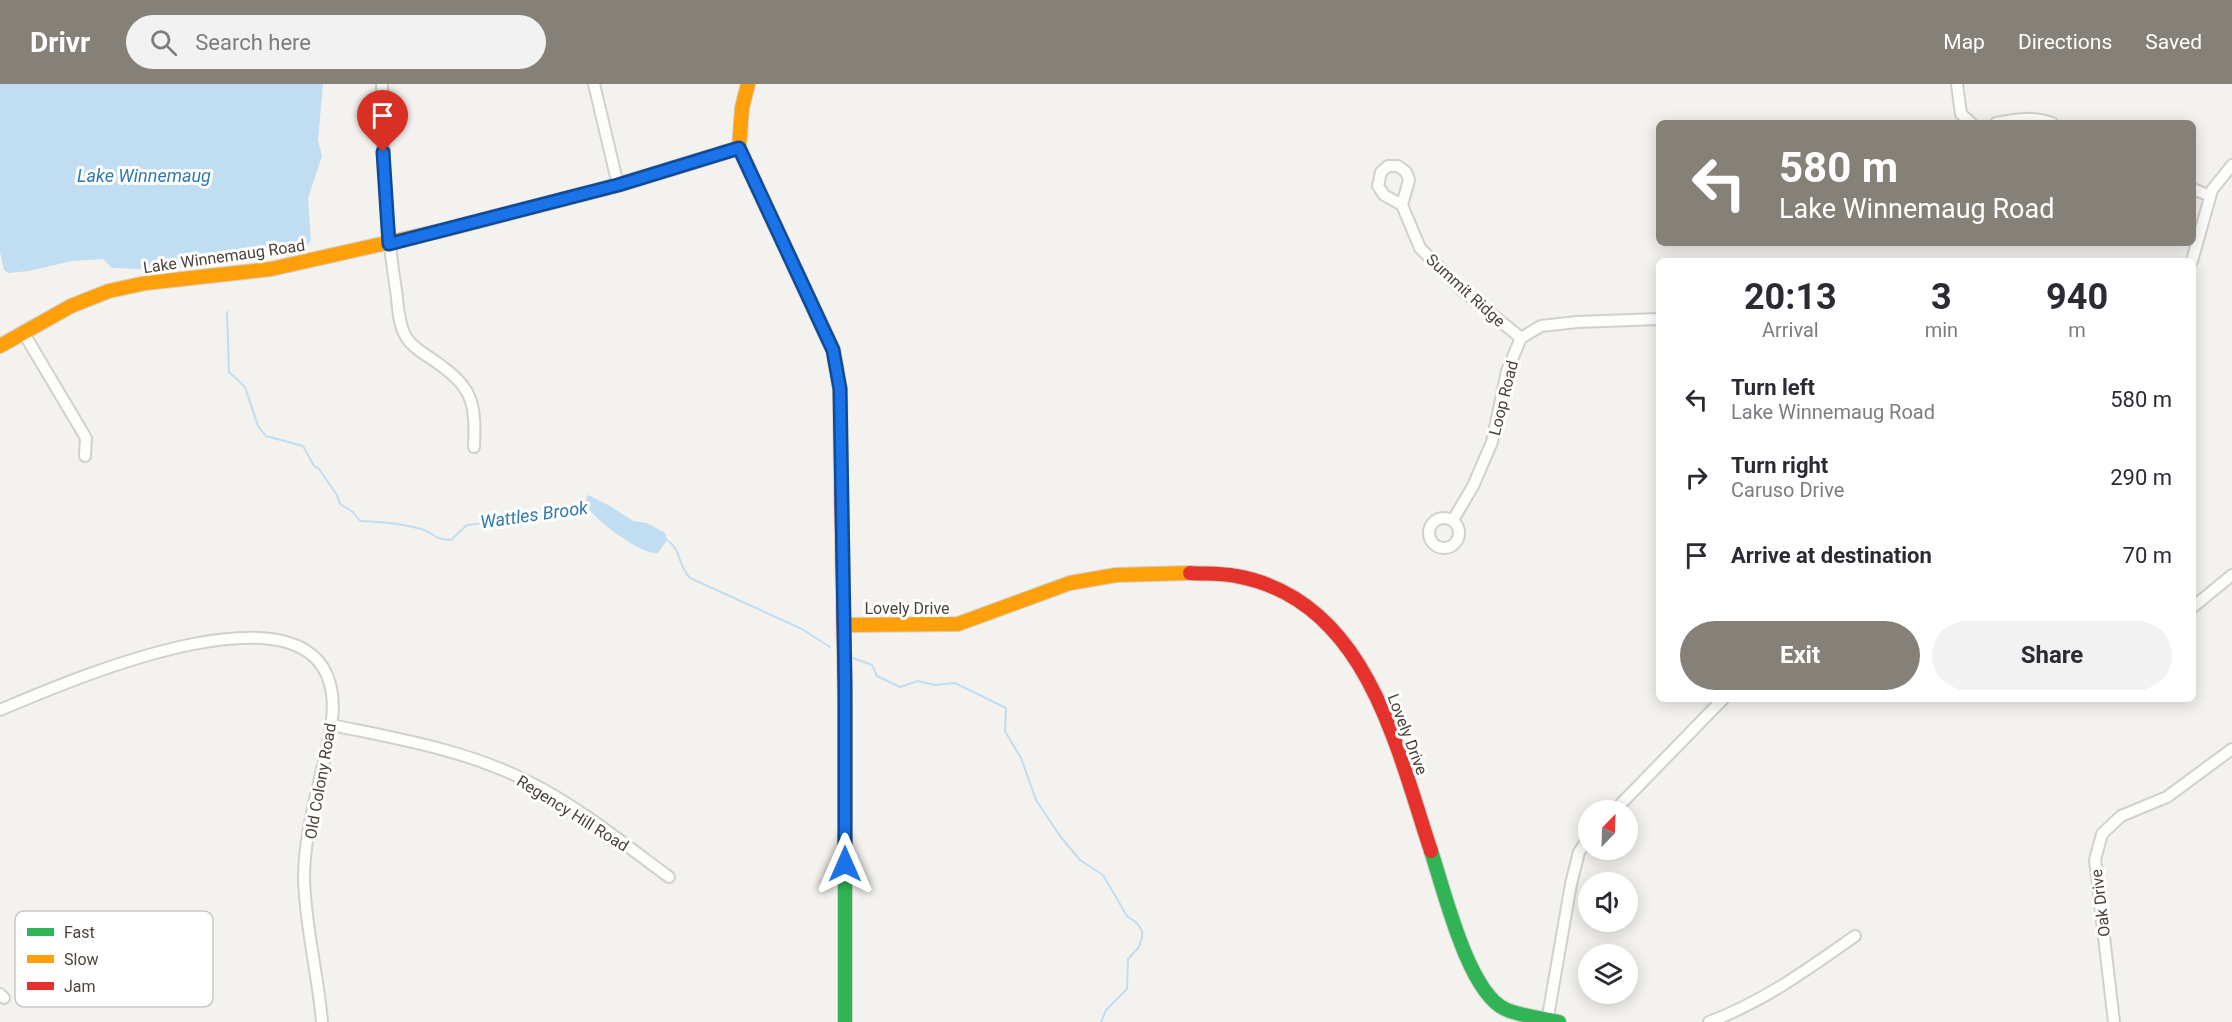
<!DOCTYPE html>
<html lang="en">
<head>
<meta charset="utf-8">
<style>
	body { margin:0; font-family:Roboto,sans-serif; background:#f2f2f3; color:#2b2b33; height:100vh; display:flex; flex-direction:column; font-size:22px; white-space:nowrap }
	* { box-sizing:border-box; margin:0 }
	p { font-size:20px; color:#7c7c81 }
	.icon { flex:none; width:33px; height:33px; fill:none; stroke:currentColor; stroke-width:2; stroke-linecap:round; stroke-linejoin:round }
	.map { position:relative; flex:1; overflow:hidden }
	.side { position:absolute; left:1656px; top:174px; width:540px; height:444px; display:flex; flex-direction:column; background:#fff; border-radius:9px; box-shadow:0 3px 15px #0003 }
	.side>* { flex:none }
	.guide { position:absolute; left:1656px; top:36px; width:540px; height:126px; border-radius:9px; box-shadow:0 3px 15px #0003; background:#868178; color:#fff; overflow:hidden }
	.needle { width:39px; rotate:23deg }
	.tools { position:absolute; left:1578px; top:716px; display:grid; gap:12px }
	.tools a { display:grid; place-items:center; width:60px; height:60px; border-radius:50%; background:#fff; box-shadow:0 3px 15px #0003; font-size:30px }
	.pin { position:absolute; display:grid; place-items:center; width:51px; height:51px; color:#fff; margin:-62px -26px; border-radius:50% 50% 50% 0; rotate:-45deg; box-shadow:0 0 6px #0007 }
	.pin .icon { rotate:45deg }
	.me { position:absolute; width:66px; margin:-33px; rotate:0deg; stroke-linejoin:round; filter:drop-shadow(0 0 4px #0008) }
	.turn { display:flex; align-items:center; gap:21px; height:126px; padding:0 24px; font-size:27px }
	.turn .icon { width:78px; height:78px; stroke-width:2.5 }
	.turn b { display:block; font-size:42px; line-height:51px }
	.eta { display:flex; justify-content:space-evenly; align-items:center; height:102px; text-align:center }
	.eta b { font-size:36px; font-weight:700; line-height:42px }
	.cta { display:flex; gap:12px; margin-top:auto; padding:12px 24px }
	.cta a { flex:1; height:69px; border-radius:36px; background:#868178; color:#fff; font-size:24px; font-weight:700; line-height:69px; text-align:center }
	.cta a+a { background:#f2f2f3; color:#2b2b33 }
	ul { padding:0; list-style:none }
	li { display:flex; align-items:center; gap:18px; height:78px; padding:0 24px }
	li div { flex:1 }
	li b { display:block; font-size:22px }
	li em { font-style:normal }
	header { display:flex; align-items:center; gap:36px; box-sizing:border-box; height:84px; padding:0 30px; background:#868178; color:#fff }
	header strong { font-size:28px }
	nav { display:flex; gap:33px; margin-inline-start:auto; font-size:21px }
	.search { width:420px; height:54px; background:#f2f2f3; display:flex; align-items:center; gap:15px; box-sizing:border-box; padding:0 21px; border-radius:33px; color:#7c7c81; font-size:22px }
	.map>svg:first-child { display:block }
	.water { fill:#c0ddf1 }
	.lines { fill:none; stroke-linecap:round; stroke-linejoin:round }
	.stream { stroke:#c0ddf1; stroke-width:2 }
	.street-casing { stroke:#d2d0cb; stroke-width:14 }
	.fast-casing { stroke:#d3cfc5; stroke-width:16 }
	.slow-casing { stroke:#d3cfc5; stroke-width:16 }
	.jam-casing { stroke:#d3cfc5; stroke-width:16 }
	.street { stroke:#fdfdfc; stroke-width:10 }
	.fast { stroke:#30b455; stroke-width:14 }
	.slow { stroke:#ff9f0a; stroke-width:14 }
	.jam { stroke:#e5322d; stroke-width:14 }
	.route-casing { stroke:#114b97; stroke-width:15 }
	.route { stroke:#1a73e8; stroke-width:10 }
	.labels { text-anchor:middle; stroke-width:6; stroke-linejoin:round; paint-order:stroke }
	.street-label { font-size:16px; fill:#4b4439; stroke:#fff }
	.water-label { font-size:18px; font-style:italic; fill:#2e7ab2; stroke:#fff }
	.key { fill:#fff; stroke:#c9c7c4; stroke-width:1.5 }
	.key-label { font-size:16px; fill:#4b4439 }
</style>
</head>
<body>
<header>
<strong>Drivr</strong>
<div class="search"><svg class="icon" aria-label="search" viewBox="0 0 24 24"><circle cx="10" cy="10" r="6"/><path d="M15 15l6 6"/></svg>Search here</div>
<nav><a>Map</a><a>Directions</a><a>Saved</a></nav>
</header>
<div class="map">
<svg width="2232" height="938" viewBox="0 0 2232 938">
	<rect width="100%" height="100%" fill="#f4f2ee"/>
	<!-- water -->
	<path class="water" d="M0 0H323L318 56 322 72 308 114 311 157 295 171 236 175 221 170 215 177 141 185 112 184 103 175 72 177 29 187 8 189 4 186 0 168Z
		M588 411 610 422 633 437 647 439 665 449 667 456 658 469C643 472 590 434 585 418Z"/>
	<g class="lines">
		<!-- stream -->
		<path class="stream" d="M227 228 229 288 245 303 258 342 266 352 303 362 314 382 319 385 337 411 340 420 353 428 360 437C380 438 401 439 421 445 436 449 431 455 451 456L467 441 485 439 497 434H536L587 421
			M667 456C682 466 677 481 690 494L802 545 830 563
			M853 574 872 581 877 592 900 603 918 597 935 601 955 599 1006 624 1005 647 1021 674 1036 716 1060 752 1080 776 1103 791 1127 832 1137 839 1142 847V853L1139 863 1128 875 1127 905 1106 926 1101 938"/>
		<defs>
			<path id="street" d="M382 0C383 69 385 138 396 206 398 220 398 238 405 251 410 261 422 269 432 275 472 303 476 315 474 363
				M594 0 618 101
				M1957 0 1961 30 1971 39
				M1996 39C2016 35 2033 32 2052 39
				M2193 105 2210 112
				M1402 121 1384 111 1378 102 1381 88 1388 82H1398L1406 88 1409 96 1402 121 1420 164 1462 206 1521 254
				M2192 177 2212 106 2232 81
				M23 248 86 354 85 372
				M1429 449a15 15 0 1 1 30 0a15 15 0 1 1-30 0Z
				M1453 436 1473 402 1492 358 1507 287 1521 254 1541 242 1577 238 1659 235
				M2193 523 2232 491
				M0 626C62 600 316 487 332 610 335 631 329 653 325 673 316 712 304 754 304 794 305 842 318 890 322 938
				M332 641C398 655 467 666 529 698 579 723 624 760 669 793
				M1615 726 1723 615
				M0 910 4 914
				M1547 938 1571 800 1579 768 1588 755
				M1709 938C1763 918 1808 885 1855 852
				M2114 938 2095 776 2102 750 2121 732 2167 713 2232 665"/>
			<path id="fast" d="M444 146 618 101 739 64
				M845 622V938
				M1431 767C1444 806 1468 908 1505 925 1520 932 1542 934 1559 938"/>
			<path id="slow" d="M748 0 742 24 739 64 833 266 840 305 841 391
				M0 262 71 222 109 207 146 199 271 185 444 146
				M844 541 958 540 1070 499 1116 491 1190 489"/>
			<path id="jam" d="M841 391 845 622
				M1190 489C1205 490 1221 489 1236 492 1366 515 1396 662 1431 767"/>
		</defs>
		<!-- street casing -->
		<use href="#street" class="street-casing"/>
		<!-- fast casing -->
		<use href="#fast" class="fast-casing"/>
		<!-- slow casing -->
		<use href="#slow" class="slow-casing"/>
		<!-- jam casing -->
		<use href="#jam" class="jam-casing"/>
		<!-- street -->
		<use href="#street" class="street"/>
		<!-- fast -->
		<use href="#fast" class="fast"/>
		<!-- slow -->
		<use href="#slow" class="slow"/>
		<!-- jam -->
		<use href="#jam" class="jam"/>
	</g>
	<g class="lines">
		<defs>
			<path id="route" d="M383 68 389 160 618 101 739 64 833 266 840 305 845 600V780"/>
		</defs>
		<!-- route casing -->
		<use href="#route" class="route-casing"/>
		<!-- route -->
		<use href="#route" class="route"/>
	</g>
	<g class="labels">
		<!-- street labels -->
		<g class="street-label">
			<text transform="translate(224 172) rotate(-8)" y="6">Lake Winnemaug Road</text>
			<text transform="translate(1466 206) rotate(42)" y="6">Summit Ridge</text>
			<text transform="translate(1503 314) rotate(-76)" y="6">Loop Road</text>
			<text x="907" y="530">Lovely Drive</text>
			<text transform="translate(1408 650) rotate(69)" y="6">Lovely Drive</text>
			<text transform="translate(320 697) rotate(-80)" y="6">Old Colony Road</text>
			<text transform="translate(573 729) rotate(32)" y="6">Regency Hill Road</text>
			<text transform="translate(2100 819) rotate(-97)" y="6">Oak Drive</text>
		</g>
		<!-- water labels -->
		<g class="water-label">
			<text x="144" y="98">Lake Winnemaug</text>
			<text transform="translate(534 431) rotate(-8)" y="6">Wattles Brook</text>
		</g>
	</g>
	<!-- legend -->
	<rect x="15" y="827" width="198" height="96" rx="9" class="key"/>
	<rect x="27" y="844" width="27" height="8" fill="#30b455"/>
	<rect x="27" y="871" width="27" height="8" fill="#ff9f0a"/>
	<rect x="27" y="898" width="27" height="8" fill="#e5322d"/>
	<g class="key-label">
		<text x="64" y="854">Fast</text>
		<text x="64" y="881">Slow</text>
		<text x="64" y="908">Jam</text>
	</g>
</svg>
<div class="tools">
<a><svg class="needle" viewBox="-14 -14 28 28"><path d="M0-13l5 13h-10z" fill="#e53935"/><path d="M0 13l5-13h-10z" fill="#7c7c81"/></svg></a>
<a><svg class="icon" aria-label="sound" viewBox="0 0 24 24"><path d="M4 9h4l5-4v14l-5-4H4zM17 9q2 3 0 6"/></svg></a>
<a><svg class="icon" aria-label="layers" viewBox="0 0 24 24"><path d="M12 4l9 5-9 5-9-5zM3 14l9 5 9-5"/></svg></a>
</div>
<div class="pin" style="left:383px;top:68px;background:#d93025"><svg class="icon" aria-label="arrive" viewBox="0 0 24 24"><path d="M6 21V4h12l-3 4 3 4H6"/></svg></div>
<svg class="me" style="left:845px;top:780px" viewBox="-20 -20 40 40"><path d="M0-17L14 15 0 8-14 15z" fill="#1a73e8" stroke="#fff" stroke-width="4"/></svg>
<div class="guide">
<div class="turn"><svg class="icon" aria-label="left" viewBox="0 0 24 24"><path d="M17 20v-9H6M10 6l-5 5 5 5"/></svg><div><b>580 m</b>Lake Winnemaug Road</div></div>
</div>
<section class="side">
<div class="eta">
<div><b>20:13</b><p>Arrival</p></div>
<div><b>3</b><p>min</p></div>
<div><b>940</b><p>m</p></div>
</div>
<ul>
<li><svg class="icon" aria-label="left" viewBox="0 0 24 24"><path d="M17 20v-9H6M10 6l-5 5 5 5"/></svg><div><b>Turn left</b><p>Lake Winnemaug Road</p></div><em>580 m</em></li>
<li><svg class="icon" aria-label="right" viewBox="0 0 24 24"><path d="M7 20v-9h11M14 6l5 5-5 5"/></svg><div><b>Turn right</b><p>Caruso Drive</p></div><em>290 m</em></li>
<li><svg class="icon" aria-label="arrive" viewBox="0 0 24 24"><path d="M6 21V4h12l-3 4 3 4H6"/></svg><div><b>Arrive at destination</b></div><em>70 m</em></li>
</ul>
<div class="cta"><a>Exit</a><a>Share</a></div>
</section>
</div>
</body>
</html>
